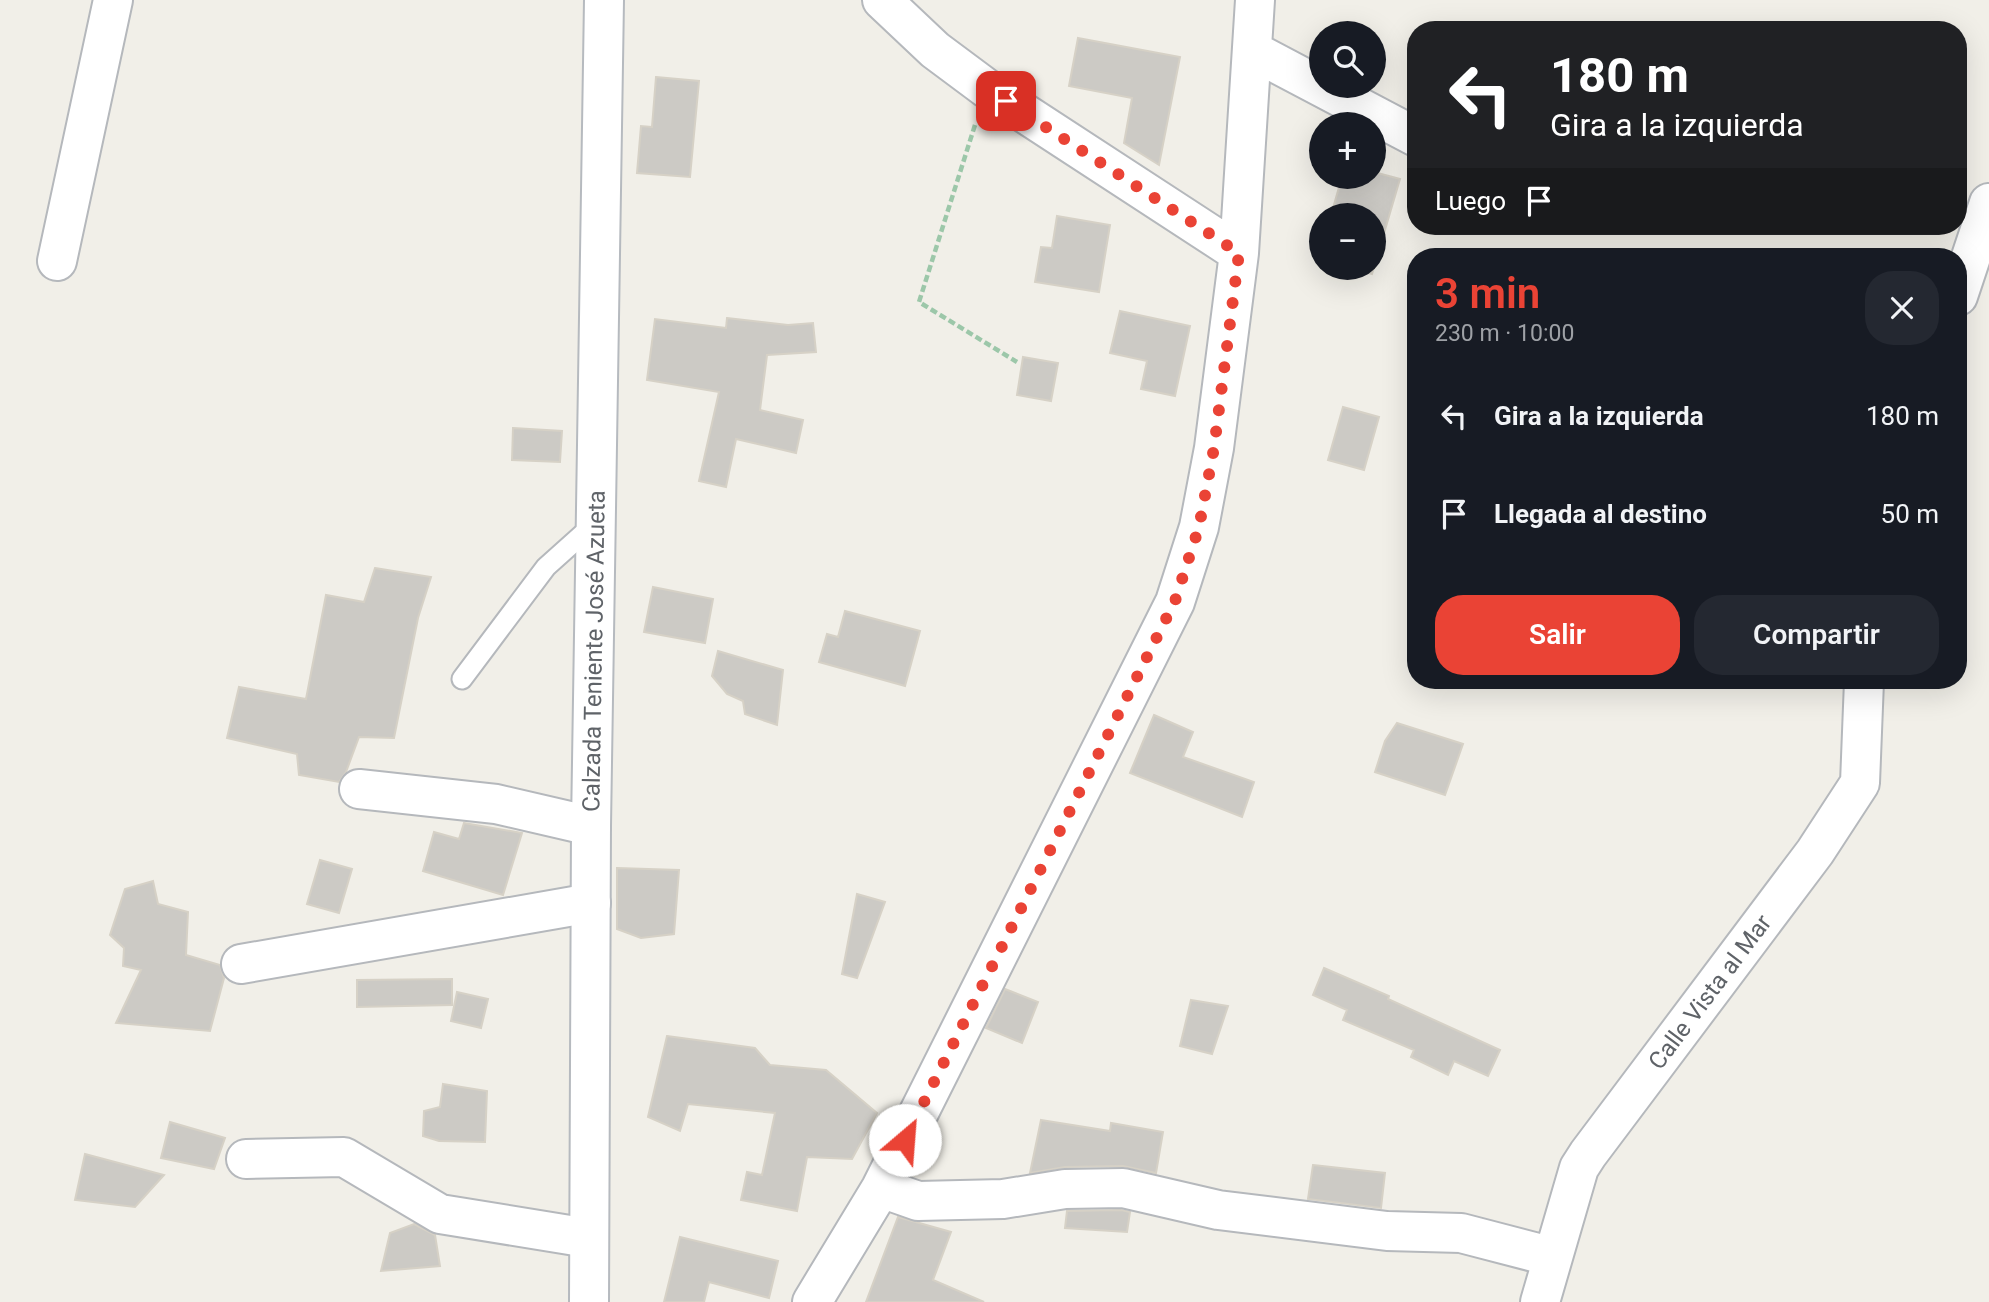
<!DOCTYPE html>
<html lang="es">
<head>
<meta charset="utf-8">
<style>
	body { margin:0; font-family:Roboto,sans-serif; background:#242831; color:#f1f3f6; height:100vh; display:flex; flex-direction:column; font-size:26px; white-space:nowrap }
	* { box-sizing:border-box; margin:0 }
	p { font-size:23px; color:#9ea1a6 }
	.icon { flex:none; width:38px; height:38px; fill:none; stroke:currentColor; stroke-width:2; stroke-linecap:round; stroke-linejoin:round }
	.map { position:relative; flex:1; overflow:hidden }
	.drawer { position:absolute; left:1407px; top:248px; width:560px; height:441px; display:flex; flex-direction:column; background:#171b24; border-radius:28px; box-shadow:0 7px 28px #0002 }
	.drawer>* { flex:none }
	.top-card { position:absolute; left:1407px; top:21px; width:560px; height:214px; border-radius:28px; box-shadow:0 7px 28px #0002; background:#202124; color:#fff; overflow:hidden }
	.tools { position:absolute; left:1309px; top:21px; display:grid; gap:14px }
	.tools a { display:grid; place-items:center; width:77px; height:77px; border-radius:50%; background:#171b24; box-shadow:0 7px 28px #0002; font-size:35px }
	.pin { position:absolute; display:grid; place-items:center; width:60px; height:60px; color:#fff; margin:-30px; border-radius:14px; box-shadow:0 4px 10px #0006 }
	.me { position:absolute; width:77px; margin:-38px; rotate:27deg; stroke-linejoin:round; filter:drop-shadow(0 0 5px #0008) }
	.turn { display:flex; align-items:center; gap:24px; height:147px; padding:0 28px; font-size:32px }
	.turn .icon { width:91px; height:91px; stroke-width:2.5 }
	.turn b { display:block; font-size:49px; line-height:60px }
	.then { display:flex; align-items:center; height:66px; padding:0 28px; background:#0003; gap:14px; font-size:26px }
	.round { display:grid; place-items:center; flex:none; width:74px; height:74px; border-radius:28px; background:#242831 }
	.headline { display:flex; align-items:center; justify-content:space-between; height:119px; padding:0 28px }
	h1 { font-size:42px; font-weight:600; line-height:52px; color:#ea4335 }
	.action { display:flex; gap:14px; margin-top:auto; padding:14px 28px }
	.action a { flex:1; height:80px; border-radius:28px; background:#ea4335; color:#fff; font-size:28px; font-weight:600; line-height:80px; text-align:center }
	.action a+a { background:#242831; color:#f1f3f6 }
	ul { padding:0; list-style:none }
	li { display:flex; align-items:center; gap:21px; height:98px; padding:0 28px }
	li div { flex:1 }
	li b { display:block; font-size:26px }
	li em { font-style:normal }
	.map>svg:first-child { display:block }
	.building { fill:#cccac5; stroke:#d6d1c6; stroke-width:2 }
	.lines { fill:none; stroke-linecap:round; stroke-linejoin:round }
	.lane-casing { stroke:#b5b8bc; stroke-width:23 }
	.street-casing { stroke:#b5b8bc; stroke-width:42 }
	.secondary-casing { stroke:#b6babf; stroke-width:42 }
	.path { stroke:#9cc7a9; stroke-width:4.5; stroke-dasharray:7 3.5; stroke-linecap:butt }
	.lane { stroke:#fff; stroke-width:19 }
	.street { stroke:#fff; stroke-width:38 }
	.secondary { stroke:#fff; stroke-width:38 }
	.route { stroke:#ea4335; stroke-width:12; stroke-dasharray:0 21.6 }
	.labels { text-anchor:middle; stroke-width:7; stroke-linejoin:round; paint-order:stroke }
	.street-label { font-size:24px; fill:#5f6368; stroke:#fff }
</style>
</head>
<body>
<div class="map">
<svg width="1989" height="1302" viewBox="0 0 1989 1302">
	<rect width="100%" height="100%" fill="#f1efe8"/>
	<!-- building -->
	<path class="building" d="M1078 38 1180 57 1159 165 1124 143 1132 98 1069 86Z
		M656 77 699 81 690 177 637 173 641 126 652 127Z
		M1374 172 1400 179 1372 274 1351 268H1374V215H1331L1342 177H1374Z
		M1057 216 1110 225 1099 292 1035 282 1041 247 1052 248Z
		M1120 311 1190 326 1175 396 1141 389 1147 361 1110 353Z
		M727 318 788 325 813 323 816 352 767 355 760 410 803 420 796 453 736 439 726 487 699 481 719 392 647 380 655 319 726 328Z
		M1023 357 1058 363 1051 401 1017 395Z
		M1343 407 1379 417 1364 470 1328 460Z
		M513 428 562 431 560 462 512 460Z
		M375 568 431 577 418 618 394 738 359 737 346 772 339 782 299 775 297 754 227 738 239 687 306 699 326 595 364 602Z
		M653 587 713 599 705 643 644 632Z
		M845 611 920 631 905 686 819 662 827 634 838 637Z
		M718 651 783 670 777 725 745 714 743 701 727 694 712 676Z
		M1154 715 1193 732 1183 757 1254 782 1242 817 1130 773Z
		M1397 723 1463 744 1445 795 1375 772 1385 741Z
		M464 823 522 833 503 895 423 871 434 832 459 839Z
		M320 860 352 869 339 913 307 904Z
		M617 868 679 870 674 934 641 938 617 929Z
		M153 881 158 904 188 912 186 955 220 965 224 978 210 1031 116 1023 141 970 123 966 124 948 110 935 125 889Z
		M857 894 885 902 857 978 842 974Z
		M1324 968 1389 996 1388 999 1500 1050 1488 1076 1454 1061 1448 1075 1411 1057 1414 1050 1343 1020 1347 1010 1313 995Z
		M452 979V1005L357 1007V980Z
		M1005 989 1038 1002 1022 1043 986 1028Z
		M457 992 488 999 481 1028 451 1021Z
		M1191 1000 1228 1006 1212 1054 1180 1046Z
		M667 1036 755 1048 770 1065 826 1070 877 1113 852 1159 807 1157 797 1211 741 1200 747 1172 762 1175 775 1113 688 1104 680 1131 648 1117Z
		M443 1084 487 1091 485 1142 439 1141 423 1136 424 1111 440 1107Z
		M1041 1120 1110 1131 1111 1123 1163 1132 1156 1173 1123 1166 1065 1167 1030 1173Z
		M170 1122 225 1138 214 1169 161 1158Z
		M85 1154 164 1175 135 1207 75 1200Z
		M1313 1165 1385 1173 1381 1208 1308 1199Z
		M1121 1210 1130 1212 1127 1232 1065 1228 1067 1211Z
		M898 1217 951 1232 933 1280 984 1302H866Z
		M414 1224 435 1235 440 1266 381 1271 390 1233Z
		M680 1237 778 1261 769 1298 709 1282 704 1302H664Z"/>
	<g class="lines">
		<defs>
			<path id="lane" d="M462 679 546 567 594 524"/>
			<path id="street" d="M882 0 935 50 986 88 1239 253
				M1253 51 1416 137
				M57 261 113 0
				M1958 296 1989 203
				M359 789 496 804 591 826
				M241 964 591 903
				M246 1159 344 1157 440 1214 588 1238
				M881 1188 918 1201 1003 1199 1065 1189 1123 1188 1218 1210 1387 1231 1461 1233 1553 1257
				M812 1302 881 1188 1175 602 1199 527 1214 448 1239 253 1255 0
				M1540 1302 1579 1168 1588 1154 1815 852 1860 783 1864 681"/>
			<path id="secondary" d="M589 1302 591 826 604 0"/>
		</defs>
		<!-- lane casing -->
		<use href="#lane" class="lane-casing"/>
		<!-- street casing -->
		<use href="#street" class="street-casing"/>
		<!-- secondary casing -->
		<use href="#secondary" class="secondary-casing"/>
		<!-- path -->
		<path class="path" d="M975 125 919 302 1017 362"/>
		<!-- lane -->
		<use href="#lane" class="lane"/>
		<!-- street -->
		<use href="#street" class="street"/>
		<!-- secondary -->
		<use href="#secondary" class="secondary"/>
	</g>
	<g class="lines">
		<!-- route -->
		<path class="route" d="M905 1140 1175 601 1199 527 1214 448 1239 253 1006 101"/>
	</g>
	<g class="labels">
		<!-- street labels -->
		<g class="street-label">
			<text transform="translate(594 651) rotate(-89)" y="8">Calzada Teniente José Azueta</text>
			<text transform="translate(1710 992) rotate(-53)" y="8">Calle Vista al Mar</text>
		</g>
	</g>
</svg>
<div class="tools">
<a><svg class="icon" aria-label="search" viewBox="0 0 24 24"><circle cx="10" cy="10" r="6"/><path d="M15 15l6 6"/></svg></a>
<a>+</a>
<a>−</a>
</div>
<div class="pin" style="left:1006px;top:101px;background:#d93025"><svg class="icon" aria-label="arrive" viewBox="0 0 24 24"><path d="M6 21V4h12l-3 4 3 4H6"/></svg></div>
<svg class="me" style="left:905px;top:1140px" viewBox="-20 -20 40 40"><circle r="19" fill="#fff"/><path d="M0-13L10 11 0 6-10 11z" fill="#ea4335"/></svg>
<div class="top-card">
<div class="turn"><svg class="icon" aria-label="left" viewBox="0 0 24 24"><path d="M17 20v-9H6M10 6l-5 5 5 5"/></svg><div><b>180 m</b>Gira a la izquierda</div></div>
<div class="then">Luego<svg class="icon" aria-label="arrive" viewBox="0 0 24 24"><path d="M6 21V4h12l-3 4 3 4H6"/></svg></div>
</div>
<section class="drawer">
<div class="headline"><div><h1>3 min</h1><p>230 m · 10:00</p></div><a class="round"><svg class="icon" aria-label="close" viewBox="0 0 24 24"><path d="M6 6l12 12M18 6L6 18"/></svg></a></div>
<ul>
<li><svg class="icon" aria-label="left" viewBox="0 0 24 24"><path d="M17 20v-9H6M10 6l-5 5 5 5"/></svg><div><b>Gira a la izquierda</b></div><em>180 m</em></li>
<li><svg class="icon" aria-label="arrive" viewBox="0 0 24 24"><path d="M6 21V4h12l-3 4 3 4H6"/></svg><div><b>Llegada al destino</b></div><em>50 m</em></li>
</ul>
<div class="action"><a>Salir</a><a>Compartir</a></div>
</section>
</div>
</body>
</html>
